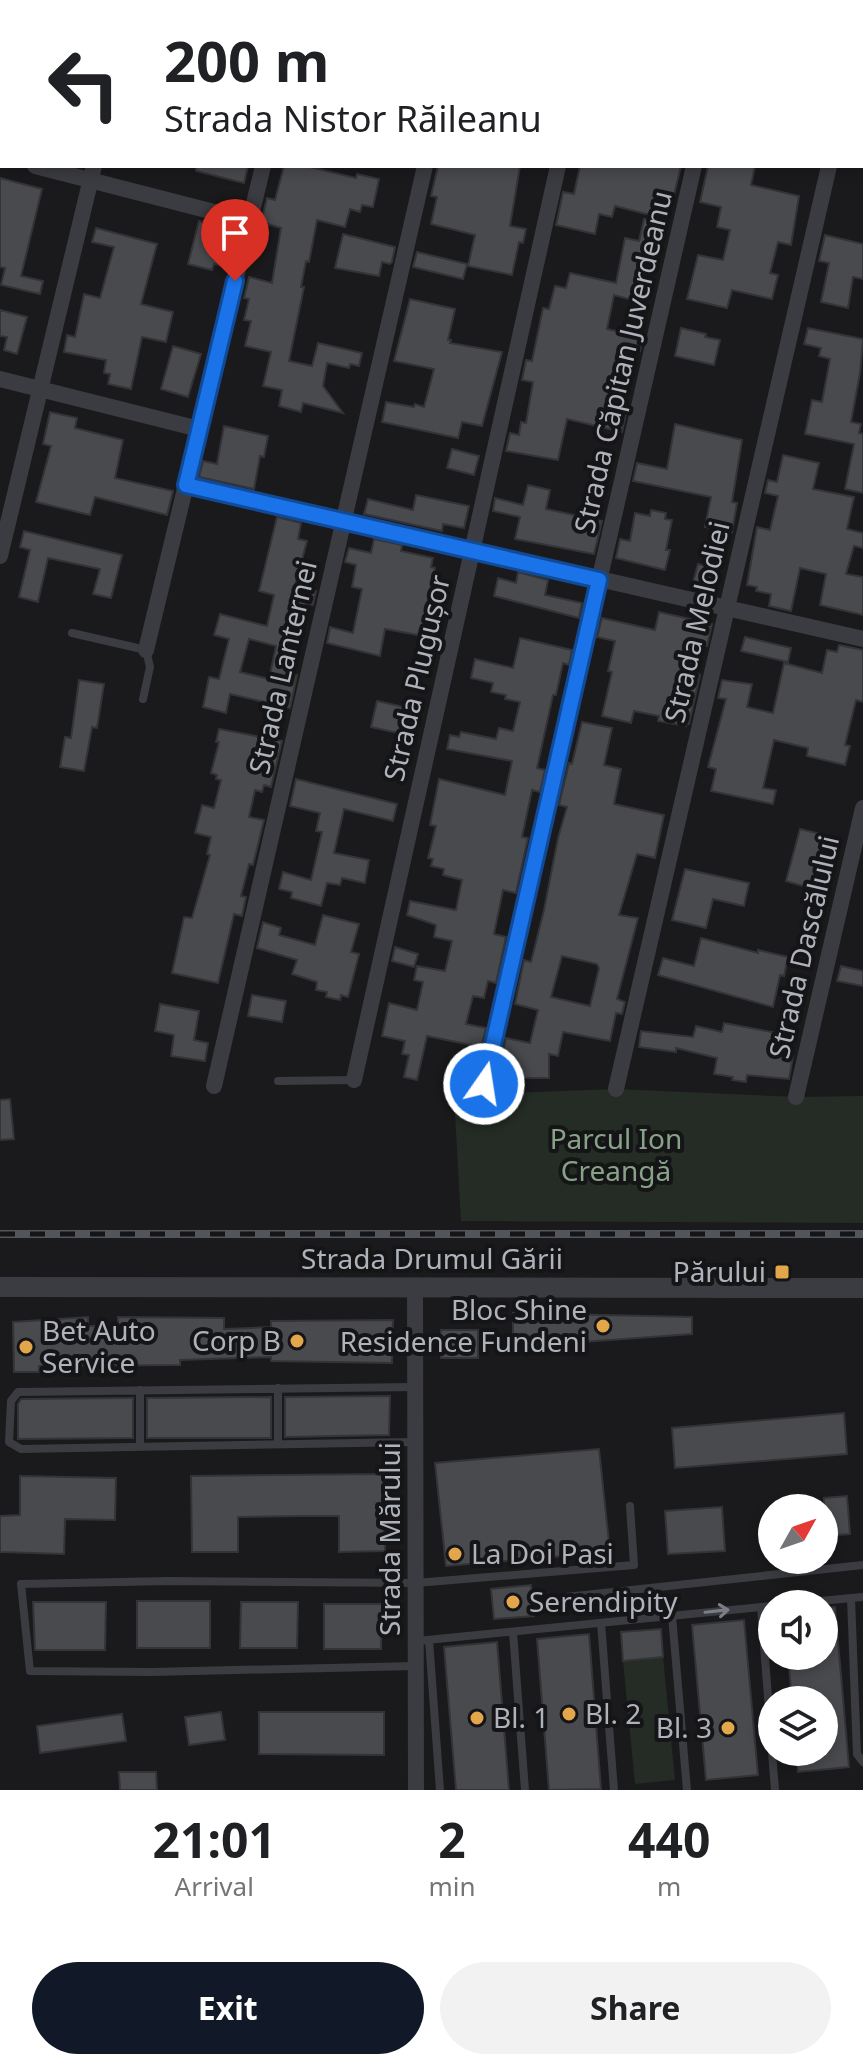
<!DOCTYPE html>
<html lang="en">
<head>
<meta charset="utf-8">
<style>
	body { margin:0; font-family:"Noto Sans",sans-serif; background:#f2f2f2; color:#202124; height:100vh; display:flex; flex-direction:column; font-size:30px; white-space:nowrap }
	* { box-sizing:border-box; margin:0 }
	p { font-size:26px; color:#757577 }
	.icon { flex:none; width:44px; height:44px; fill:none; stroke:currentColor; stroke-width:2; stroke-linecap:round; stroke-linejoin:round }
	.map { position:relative; height:1790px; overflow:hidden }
	.drawer { display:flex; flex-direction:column; background:#fff; flex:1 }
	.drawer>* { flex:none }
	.guide { position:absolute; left:0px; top:0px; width:864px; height:168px; box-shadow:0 4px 12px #0003; background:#fff; color:#202124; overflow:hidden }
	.needle { width:52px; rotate:50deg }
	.controls { position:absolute; left:758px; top:1494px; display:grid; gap:16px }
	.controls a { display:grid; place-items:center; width:80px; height:80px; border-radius:50%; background:#fff; box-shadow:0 4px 12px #0003; font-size:40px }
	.pin { position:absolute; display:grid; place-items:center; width:68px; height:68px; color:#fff; margin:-82px -34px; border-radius:50% 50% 50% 0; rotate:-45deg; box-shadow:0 0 8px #0007 }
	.pin .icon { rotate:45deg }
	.me { position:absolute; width:88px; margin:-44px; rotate:13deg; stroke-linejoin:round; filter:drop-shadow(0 0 6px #0008) }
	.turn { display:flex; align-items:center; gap:28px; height:168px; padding:0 32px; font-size:36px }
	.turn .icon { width:104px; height:104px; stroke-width:2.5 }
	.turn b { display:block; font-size:56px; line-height:68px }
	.eta { display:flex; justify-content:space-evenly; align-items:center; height:136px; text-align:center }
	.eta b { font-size:48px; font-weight:700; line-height:56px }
	.primary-button { display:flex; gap:16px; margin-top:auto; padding:16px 32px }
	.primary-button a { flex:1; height:92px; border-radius:48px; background:#111827; color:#fff; font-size:32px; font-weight:700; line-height:92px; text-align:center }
	.primary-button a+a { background:#f2f2f2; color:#202124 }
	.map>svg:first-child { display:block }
	.green { fill:#242c25 }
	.building { fill:#494a4e; stroke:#343438; stroke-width:2; fill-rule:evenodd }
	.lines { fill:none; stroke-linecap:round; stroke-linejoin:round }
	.service { stroke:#3b3c41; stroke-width:8 }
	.minor { stroke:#3b3c41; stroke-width:16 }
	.tertiary { stroke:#3b3c41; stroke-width:20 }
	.rail-casing { stroke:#525559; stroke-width:8 }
	.rail { stroke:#151517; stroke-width:5; stroke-dasharray:15; stroke-linecap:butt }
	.oneway { stroke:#7a7d84 }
	.route-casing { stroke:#114b97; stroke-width:20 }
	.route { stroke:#1a73e8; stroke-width:14 }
	.poi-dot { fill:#e3a64b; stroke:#151517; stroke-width:3 }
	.labels { text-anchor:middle; stroke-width:8; stroke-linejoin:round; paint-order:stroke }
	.street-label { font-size:28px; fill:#aeb2ba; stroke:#151517 }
	.park-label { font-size:28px; fill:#87a387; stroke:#151517 }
	.poi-label { font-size:28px; fill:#aeb2ba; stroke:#151517; text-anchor:start }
</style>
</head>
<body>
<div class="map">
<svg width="863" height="1790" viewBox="0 0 863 1790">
	<rect width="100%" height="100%" fill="#1a1a1c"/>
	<!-- green -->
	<path class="green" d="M616 1089 796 1097 863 1096V1223L461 1221 454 1095Z
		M663 1657 675 1780 635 1784 623 1661Z"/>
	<!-- building -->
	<path class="building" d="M196 166H248L244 183 196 171Z
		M284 166H306L356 178 357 174 379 179 373 207 362 205 360 212 350 209 345 227 317 220 309 262 306 261 301 287H304L289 361 312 366 318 343 362 353 359 366 350 364 349 368 327 363 323 386 343 413 303 403 301 412 279 406 282 390 263 386 271 352 245 346 251 321 244 320 249 299 244 298 249 277 272 283 281 228 261 222 267 198 275 200Z
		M438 166H520L510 226 526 229 523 243 519 242 512 275 468 266 475 235 431 224 437 197 431 196Z
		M580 166H681L673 199 663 197 658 217 615 206 612 217 599 214 595 234 556 225 563 192 574 194Z
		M708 166H755L751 185 799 196 791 245 778 242 770 273 778 275 772 299 732 290 727 308 687 299 698 255 723 260 730 230 717 227 721 207 700 202Z
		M0 178 42 189 21 276 43 281 40 294 1 285 5 268 0 267Z
		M644 219 661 223 653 259 649 258 640 302 614 295 607 329 643 337 640 351 618 346 612 377 622 379 616 406 627 409 622 432 567 419 558 460 506 451 510 433 519 435 521 422 526 423 533 382 522 380 526 360 532 361 543 308 549 309 555 286 566 288 570 273 616 283 625 238 639 241Z
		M199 221 229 230 220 265 214 264 212 270 188 264Z
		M96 228 157 244 141 304 173 312 166 342 142 337 131 389 108 384 110 374 104 373 106 360 64 352 67 335 75 337 84 294 100 298 114 247 92 242Z
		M343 234 395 247 392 262 390 264 382 262 379 276 335 268Z
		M825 235 863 244V279L853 277 848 308 821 302 829 263 819 261Z
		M417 252 467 264 463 279 413 267Z
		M410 299 455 309 448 340H451L450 343 502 352 482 426 462 422 458 438 382 422 386 402 414 407 415 404 424 407 434 369 394 361Z
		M0 310 27 317 17 354 4 350 7 337 0 336Z
		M681 328 706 334 705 337 720 340 714 365 675 356Z
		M808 328 863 339 860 373 851 422 861 424 859 433 863 434V493L845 489 854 444 805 434 812 400 822 402 830 359 819 356 821 348 804 344Z
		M173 346 201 354 188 397 161 389Z
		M50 412 77 418 75 428 123 440 115 478 173 491 167 515 95 497 90 515 36 502 51 446 43 444Z
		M675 424 742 440 732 502 737 503 732 532 705 527 711 497 633 481 637 463 667 469Z
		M224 426 268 436 264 457 260 456 254 489 199 477 203 461 217 464Z
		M452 449 479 456 474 475 447 468Z
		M783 455 819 463 813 489 854 497 847 529 863 533V548L854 546 846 574 863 577V615L820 605 826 574 800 568 791 611 769 606 771 594 756 591 757 587 747 585 757 527 770 530 778 496 765 493 768 480 777 482Z
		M528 485 550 490 546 509 602 521 594 554 515 539 520 517 493 511 495 498 523 505Z
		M416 495 469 506 464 528 443 524 442 531 364 514 368 499 413 510Z
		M651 510 666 513 665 519 672 520 666 550H670L665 570 616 558 620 539 630 541 635 513 650 516Z
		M277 517 301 523 298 539 307 541 295 586 316 591 313 605 306 603 290 674 297 675 290 708 230 694 226 713 203 707 209 677 219 679 229 639 214 635 220 614 267 626 274 595 259 591ZM249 639 276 646 269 679 240 672Z
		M24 531 122 555 111 598 93 594 100 569 48 558 38 602 19 597 30 550 20 547Z
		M374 539 402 545 401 551 433 558 431 567 435 568 425 614 438 617 435 633 419 630 418 635 385 629 380 656 327 643 330 627 353 633 362 589 352 587 356 565 345 562 349 548 371 553Z
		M698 564 718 569 713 591 692 586Z
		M518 572 548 580 545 595 582 603 579 618 494 596 498 578 516 583Z
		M659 612 712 624 707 646 704 645 697 675H700L689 724H686V726L658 721 659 716 634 711 631 723 602 716 612 672 608 671 615 641 597 637 602 618 655 630Z
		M745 637 791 648 788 662 741 651Z
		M520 638 572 650 569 665 563 663 556 695H553L537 768 545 770 540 792 532 790 522 837 528 838 516 893 503 890 494 934 506 937 496 983 488 981 484 998 473 996 466 1024 486 1028 481 1047 427 1036 417 1080 404 1077 409 1055 402 1054 405 1041 382 1036 389 1003 417 1010 423 982 414 980 417 966 445 971 452 941 434 937 436 925 407 915 410 901 456 910 462 880 443 875 444 869 431 866 433 859 428 858 436 826 430 825 439 779 505 795 512 761 447 749 450 735 459 737 461 732 496 739 499 728 513 731 520 702 505 699 506 695 491 692 493 683 471 678 475 659 513 668Z
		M839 645 863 650V702L856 700 845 745 850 746 845 765 807 756 808 748 774 740 763 788 776 790 773 804 711 791 716 769 708 767 726 699 718 698 722 680 752 684 747 707 773 713 784 663 822 673 827 650 837 652Z
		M79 680 104 684 97 728 92 727 84 771 60 767 65 737 71 738Z
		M377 701 413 709 407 735 371 727Z
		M582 722 612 728 604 765 621 769 614 804 664 815 655 858 637 854 619 915 638 918 617 999 625 1002 622 1014 616 1013 610 1041 563 1032 558 1056 549 1054V1078H508L509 1055 503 1052 506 1038 530 1043 538 1010 515 1004 524 960 531 962 544 910 558 838 567 807 559 805 569 763 572 764ZM562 956 597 964 599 968 590 1006 551 997Z
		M219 729 282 741 271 787 264 785 262 792 255 790 249 817 264 820 253 865 249 864 241 896 246 897 242 916 234 914 218 983 172 973 184 917 192 918 210 855 207 854 211 837 195 833 202 805 214 808 221 780 216 779 217 775 211 773 219 742H216Z
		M296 779 397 804 393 821 344 809 334 853 369 860 365 883 342 878 340 885 327 883 321 906 291 898 292 892 279 889 283 872 311 880 322 832 316 831 320 813 290 806Z
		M800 829 833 837 820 891 786 881Z
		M685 869 749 883 744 906 713 899 706 928 672 920Z
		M323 915 359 924 351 952 359 954 355 970 348 997 341 995 340 1000 326 997 327 992 316 990 317 982 292 974 297 960 257 948 263 922 281 928 279 935 315 945Z
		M701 938 758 953V950L788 957 784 976 780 975 773 1007 658 975 663 958 694 966Z
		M395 947 418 954 414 967 392 961Z
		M841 966 863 971V986L837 981Z
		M252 995 286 1001 282 1022 248 1016Z
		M160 1004 199 1011 194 1040 208 1043 205 1061 171 1056 174 1035 155 1031Z
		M724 1023 793 1036 789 1056H793L789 1079 747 1075 746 1082 732 1080 733 1077 714 1074 717 1058 676 1048V1052L639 1047 641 1031 693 1037 696 1026 722 1032Z
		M10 1099 14 1139 0 1140V1100Z
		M513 1313 692 1317V1334L513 1347Z
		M88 1317V1326H118V1317L224 1318V1329L271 1327V1321L393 1320 392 1363 271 1361V1357L180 1360V1365L39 1366V1372H14L13 1322Z
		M441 1330H478V1358H441Z
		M390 1396 389 1435 285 1437V1397Z
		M271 1397V1438H147V1398Z
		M129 1398H133V1438L18 1439V1404L21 1399Z
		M844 1413 847 1454 675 1468 672 1428Z
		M599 1449 610 1552 446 1566 435 1463Z
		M384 1474 385 1551 339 1552V1516H300L238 1517V1552H192L191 1476Z
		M20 1476 116 1478 115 1520 65 1519 64 1554 0 1552V1516L20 1515Z
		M847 1496 850 1534 824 1536V1498Z
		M722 1507 725 1551 668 1554 665 1511Z
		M531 1585 534 1616 494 1619 491 1589Z
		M137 1601H210V1648H137Z
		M33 1602H106L105 1650H35Z
		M241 1602H298L297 1648H240Z
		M324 1604H382L381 1649H324Z
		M835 1607 849 1767 798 1772 796 1752H824V1700H792L788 1656H824V1608Z
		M744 1620 758 1775 706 1780 692 1625Z
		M661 1629 663 1657 623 1661 621 1632Z
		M589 1634 601 1789 549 1790 537 1639Z
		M497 1642 509 1790H456L444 1647Z
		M221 1712 225 1740 189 1745 185 1717Z
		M259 1712H384V1755L259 1754Z
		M122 1714 126 1741 40 1753 37 1726Z
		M119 1772H156L157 1790H120Z"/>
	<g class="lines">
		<!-- service -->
		<path class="service" d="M72 633 146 650 150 667 143 699
			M278 1081 354 1080
			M278 1388V1444
			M140 1390V1447
			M415 1442 21 1449 9 1442 11 1401 18 1392 415 1387
			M566 1597 863 1565
			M851 1598 863 1597
			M791 1604 851 1598 857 1754 863 1762
			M761 1607 772 1748
			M672 1616 687 1790
			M601 1623 614 1790
			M513 1632 525 1790
			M429 1640 440 1790
			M417 1641 772 1606
			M415 1666 151 1672 30 1671 21 1584 168 1581 416 1583 634 1565 630 1506
			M772 1752 775 1790"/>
		<!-- minor -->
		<path class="minor" d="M288 0 296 2
			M133 2 134 0
			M462 2 463 0
			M595 2 596 0
			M732 2V0
			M862 17 863 13
			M862 134H863
			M0 157H2
			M35 166 249 221
			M0 379 199 429
			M186 485 863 639
			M0 556 94 166
			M146 650 263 166
			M354 1080 558 166
			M484 1084 694 166
			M214 1086 425 166
			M616 1089 829 166
			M796 1097 863 808
			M415 1288 416 1790"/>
		<!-- tertiary -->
		<path class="tertiary" d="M0 1287 863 1288"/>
		<defs>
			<path id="rail" d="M0 1234H863"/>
		</defs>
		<!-- rail casing -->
		<use href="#rail" class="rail-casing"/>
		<!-- rail -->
		<use href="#rail" class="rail"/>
	</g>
	<!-- one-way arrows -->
	<defs><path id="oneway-shaft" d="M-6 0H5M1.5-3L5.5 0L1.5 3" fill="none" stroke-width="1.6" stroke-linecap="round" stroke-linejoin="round" transform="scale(2)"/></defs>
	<use class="oneway" href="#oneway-shaft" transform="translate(717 1611) rotate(-6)"/>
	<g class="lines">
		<defs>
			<path id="route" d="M235 281 186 485 599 580 484 1084"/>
		</defs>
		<!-- route casing -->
		<use href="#route" class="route-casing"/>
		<!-- route -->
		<use href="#route" class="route"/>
	</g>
	<!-- markers -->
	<g class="poi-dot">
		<rect x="774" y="1264" width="16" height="16" rx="4"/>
		<circle cx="603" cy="1326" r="8"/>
		<circle cx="297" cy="1341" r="8"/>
		<circle cx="26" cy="1347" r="8"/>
		<circle cx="455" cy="1554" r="8"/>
		<circle cx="513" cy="1602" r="8"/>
		<circle cx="569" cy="1714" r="8"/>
		<circle cx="477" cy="1718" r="8"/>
		<circle cx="728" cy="1728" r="8"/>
	</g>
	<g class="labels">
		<!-- street labels -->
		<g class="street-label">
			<text transform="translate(623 362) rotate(-77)" y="10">Strada Căpitan Juverdeanu</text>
			<text transform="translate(697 622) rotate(-77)" y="10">Strada Melodiei</text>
			<text transform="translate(283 667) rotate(-77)" y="10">Strada Lanternei</text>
			<text transform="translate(417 678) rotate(-77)" y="10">Strada Plugușor</text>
			<text transform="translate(804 947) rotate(-77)" y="10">Strada Dascălului</text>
			<text x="432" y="1269">Strada Drumul Gării</text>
			<text transform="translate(390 1539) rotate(-90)" y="10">Strada Mărului</text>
		</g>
		<!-- park labels -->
		<g class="park-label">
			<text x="616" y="1149">Parcul Ion<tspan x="616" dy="32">Creangă</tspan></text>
		</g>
		<!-- poi labels -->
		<g class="poi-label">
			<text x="766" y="1282" text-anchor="end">Părului</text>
			<text x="587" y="1320" text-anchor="end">Bloc Shine<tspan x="587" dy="32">Residence Fundeni</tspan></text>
			<text x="42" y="1341">Bet Auto<tspan x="42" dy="32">Service</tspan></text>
			<text x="281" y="1351" text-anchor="end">Corp B</text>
			<text x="471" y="1564">La Doi Pasi</text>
			<text x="529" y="1612">Serendipity</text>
			<text x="585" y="1724">Bl. 2</text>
			<text x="493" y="1728">Bl. 1</text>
			<text x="712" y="1738" text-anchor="end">Bl. 3</text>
		</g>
	</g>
</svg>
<div class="controls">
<a><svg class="needle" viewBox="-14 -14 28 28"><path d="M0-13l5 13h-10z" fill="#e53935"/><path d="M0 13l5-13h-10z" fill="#757577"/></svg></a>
<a><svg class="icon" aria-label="sound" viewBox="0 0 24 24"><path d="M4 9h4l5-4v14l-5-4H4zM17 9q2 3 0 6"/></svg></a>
<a><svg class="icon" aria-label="layers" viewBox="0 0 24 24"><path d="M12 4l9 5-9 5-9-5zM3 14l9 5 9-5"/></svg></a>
</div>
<div class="pin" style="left:235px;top:281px;background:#d93025"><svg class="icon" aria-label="arrive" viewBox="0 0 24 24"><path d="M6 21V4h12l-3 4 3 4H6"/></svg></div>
<svg class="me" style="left:484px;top:1084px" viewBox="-20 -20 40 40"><circle r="17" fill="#1a73e8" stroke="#fff" stroke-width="3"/><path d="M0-11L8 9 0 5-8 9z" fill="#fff"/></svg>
<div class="guide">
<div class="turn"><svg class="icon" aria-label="left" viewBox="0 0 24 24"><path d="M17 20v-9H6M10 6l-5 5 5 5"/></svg><div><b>200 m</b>Strada Nistor Răileanu</div></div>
</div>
</div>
<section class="drawer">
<div class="eta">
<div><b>21:01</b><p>Arrival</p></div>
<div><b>2</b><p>min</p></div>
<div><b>440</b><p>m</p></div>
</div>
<div class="primary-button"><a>Exit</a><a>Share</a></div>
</section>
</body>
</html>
